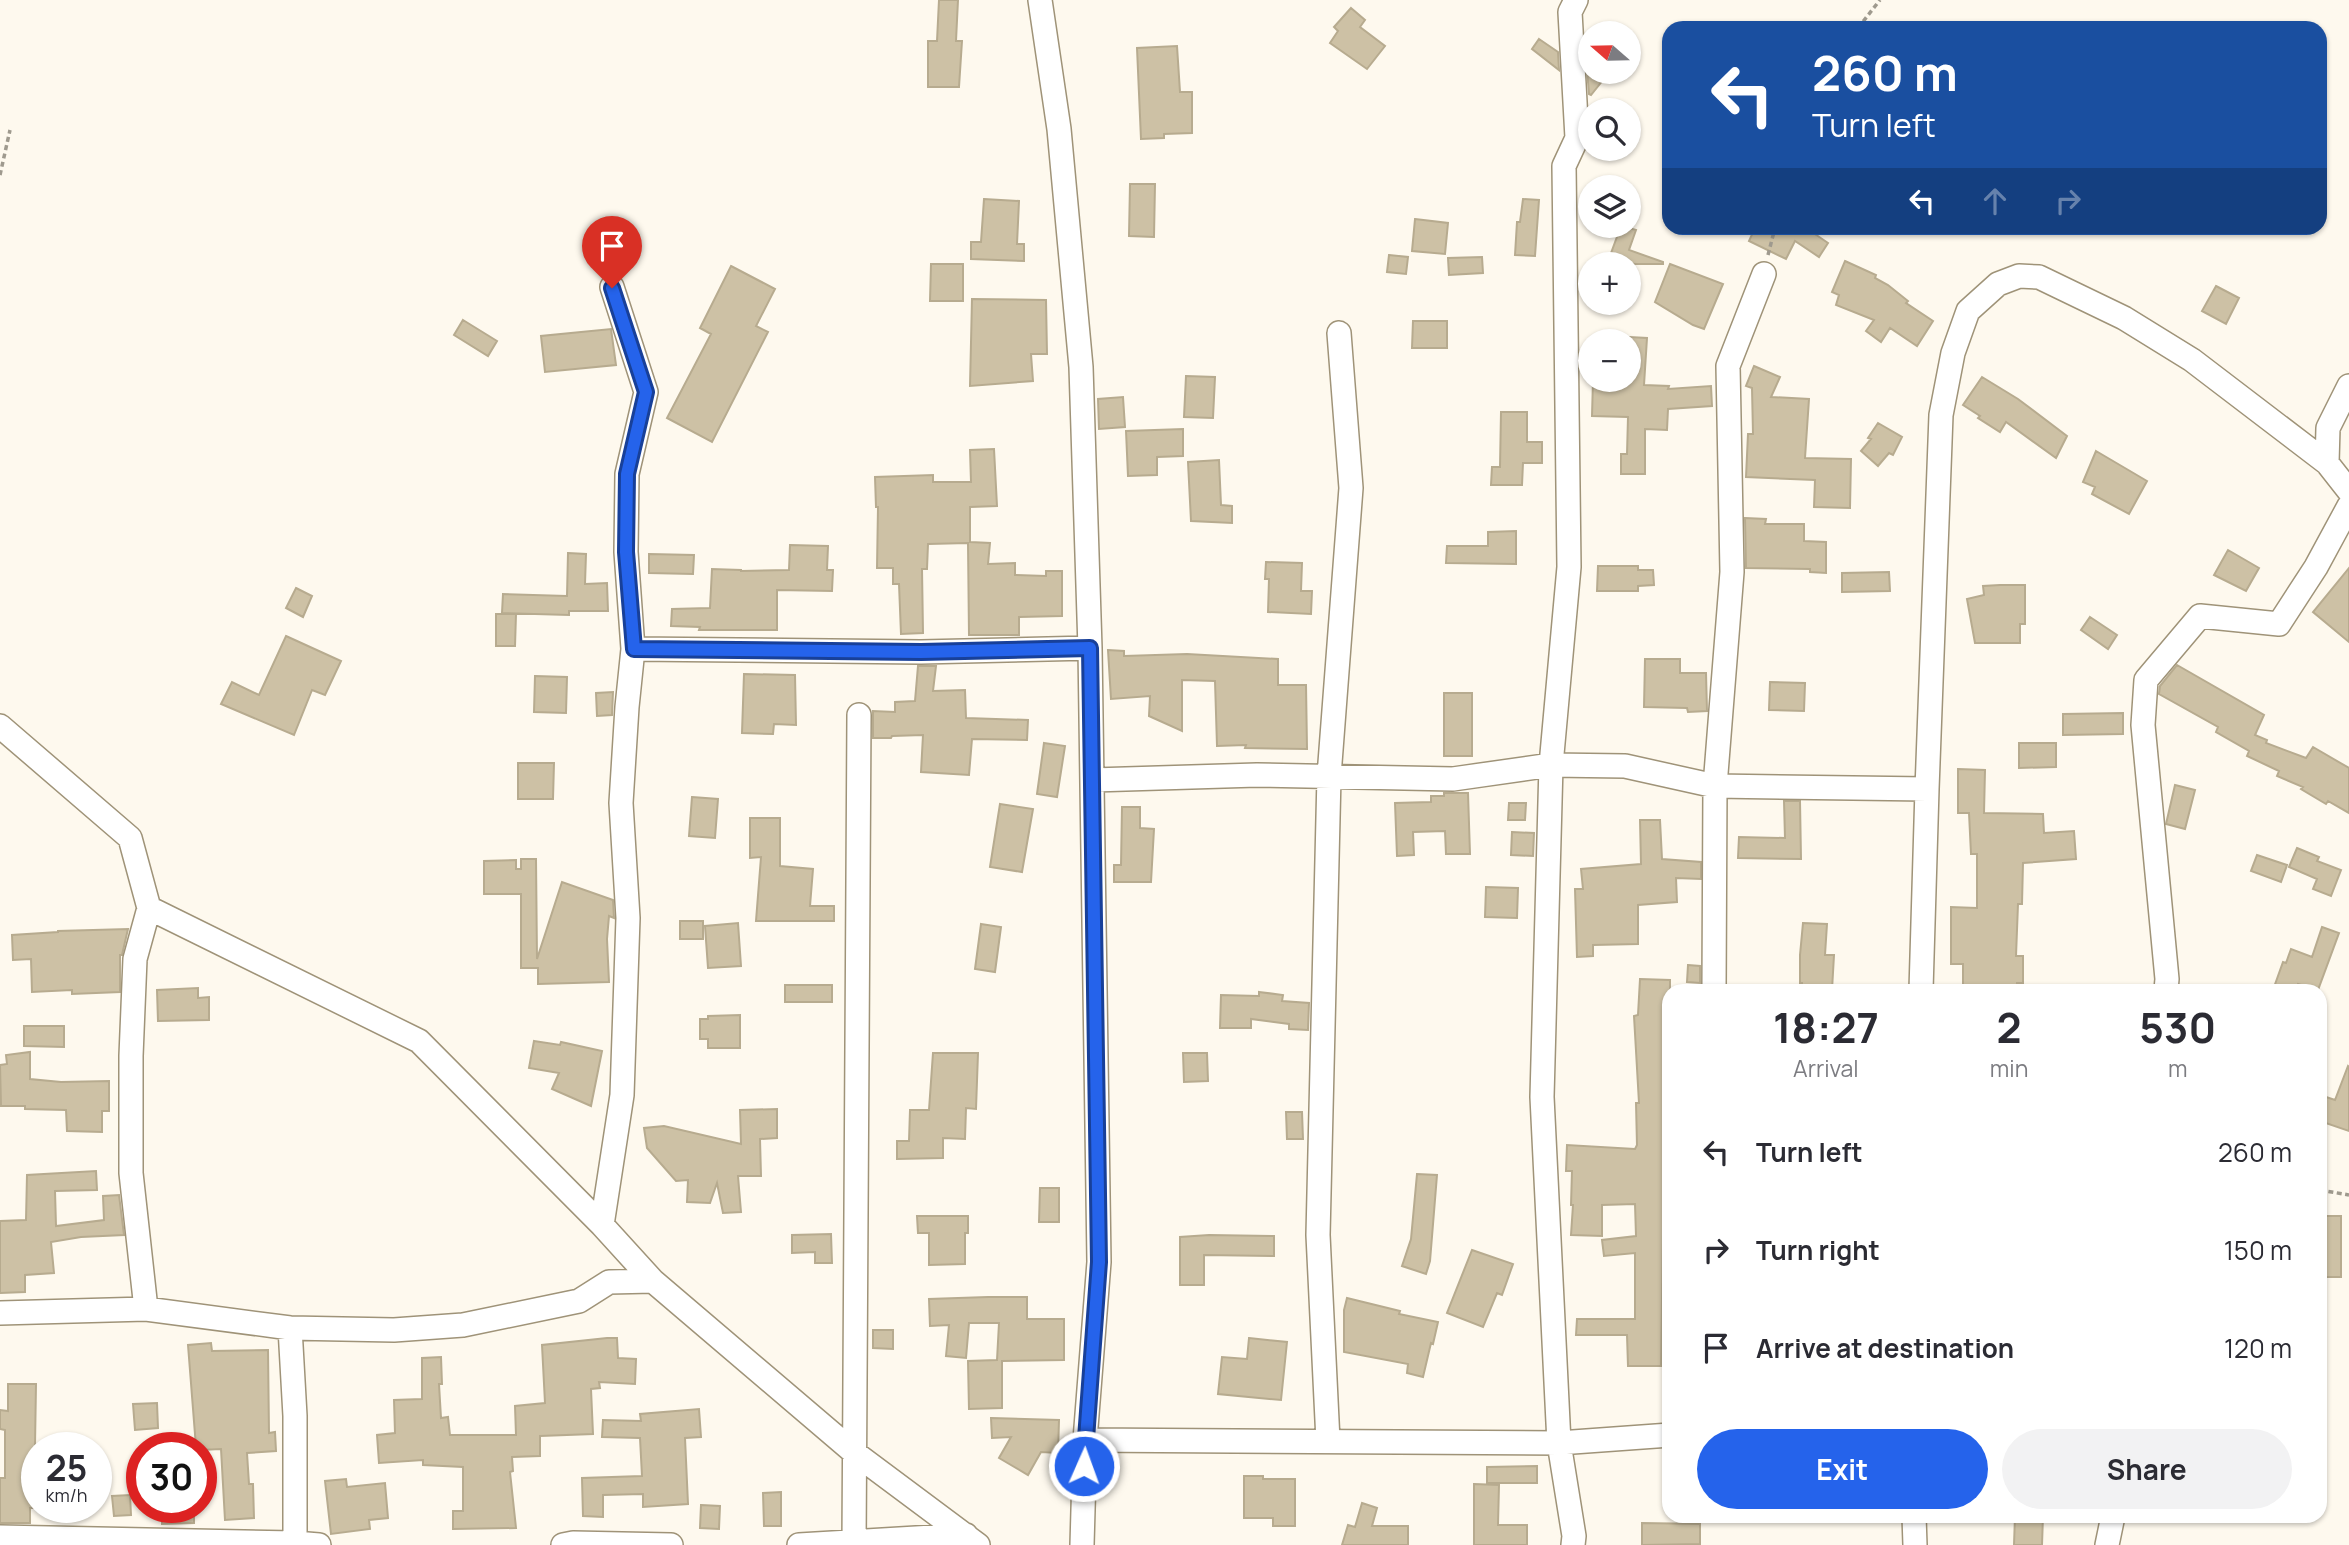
<!DOCTYPE html>
<html lang="en">
<head>
<meta charset="utf-8">
<style>
	body { margin:0; font-family:Manrope,sans-serif; background:#f2f2f3; color:#2b2b33; height:100vh; display:flex; flex-direction:column; font-size:26px; white-space:nowrap }
	* { box-sizing:border-box; margin:0 }
	p { font-size:23px; color:#7c7c81 }
	.icon { flex:none; width:38px; height:38px; fill:none; stroke:currentColor; stroke-width:2; stroke-linecap:round; stroke-linejoin:round }
	.map { position:relative; flex:1; overflow:hidden }
	.side { position:absolute; left:1662px; top:984px; width:665px; height:539px; display:flex; flex-direction:column; background:#fff; border-radius:21px; box-shadow:0 2px 5px #0004 }
	.side>* { flex:none }
	.top-card { position:absolute; left:1662px; top:21px; width:665px; height:214px; border-radius:21px; box-shadow:0 2px 5px #0004; background:#1a4fa0; color:#fff; overflow:hidden }
	.needle { width:46px; rotate:290deg }
	.tools { position:absolute; left:1578px; top:21px; display:grid; gap:14px }
	.tools a { display:grid; place-items:center; width:63px; height:63px; border-radius:50%; background:#fff; box-shadow:0 2px 5px #0004; font-size:35px }
	.speed { position:absolute; left:21px; top:1432px; display:flex; gap:14px; font-size:35px; font-weight:700; text-align:center }
	.speed>* { display:grid; place-content:center; width:91px; height:91px; border-radius:50%; background:#fff; box-shadow:0 2px 5px #0004; line-height:1 }
	.speed small { font-size:18px; font-weight:400 }
	.speed .limit { border:10px solid #d22; background:#fff; color:#111 }
	.pin { position:absolute; display:grid; place-items:center; width:60px; height:60px; color:#fff; margin:-72px -30px; border-radius:50% 50% 50% 0; rotate:-45deg; box-shadow:0 0 7px #0007 }
	.pin .icon { rotate:45deg }
	.me { position:absolute; width:77px; margin:-38px; rotate:2deg; stroke-linejoin:round; filter:drop-shadow(0 0 5px #0008) }
	.turn { display:flex; align-items:center; gap:24px; height:147px; padding:0 35px; font-size:32px }
	.turn .icon { width:91px; height:91px; stroke-width:2.5 }
	.turn b { display:block; font-size:49px; line-height:60px }
	.lanes { display:flex; align-items:center; height:66px; padding:0 35px; background:#0003; justify-content:center; gap:35px; direction:ltr }
	.lanes .off { opacity:.35 }
	.eta { display:flex; justify-content:space-evenly; align-items:center; height:119px; text-align:center }
	.eta b { font-size:42px; font-weight:700; line-height:49px }
	.cta { display:flex; gap:14px; margin-top:auto; padding:14px 35px }
	.cta a { flex:1; height:80px; border-radius:42px; background:#2563eb; color:#fff; font-size:28px; font-weight:700; line-height:80px; text-align:center }
	.cta a+a { background:#f2f2f3; color:#2b2b33 }
	ul { padding:0; list-style:none }
	li { display:flex; align-items:center; gap:21px; height:98px; padding:0 35px }
	li div { flex:1 }
	li b { display:block; font-size:26px }
	li em { font-style:normal }
	.map>svg:first-child { display:block }
	.building { fill:#cdc1a5; stroke:#b7ab8f; stroke-width:2 }
	.lines { fill:none; stroke-linecap:round; stroke-linejoin:round }
	.street-casing { stroke:#9f9378; stroke-width:26 }
	.path { stroke:#9f9a8e; stroke-width:3.5; stroke-dasharray:5 3.5; stroke-linecap:butt }
	.street { stroke:#fff; stroke-width:23 }
	.route-casing { stroke:#184099; stroke-width:18 }
	.route { stroke:#2563eb; stroke-width:12 }
</style>
</head>
<body>
<div class="map">
<svg width="2349" height="1545" viewBox="0 0 2349 1545">
	<rect width="100%" height="100%" fill="#fef9ee"/>
	<!-- building -->
	<path class="building" d="M939 0H958L956 41H962L959 87H928V41H937Z
		M1351 8 1365 20 1360 27 1385 46 1367 69 1330 43 1338 31 1334 27Z
		M1539 39 1558 52 1559 70 1532 49Z
		M1177 46 1180 92H1192V133L1164 134V138L1141 139 1137 48Z
		M1587 70 1603 80 1591 95 1589 94Z
		M1130 184H1155L1154 237 1129 236Z
		M984 199 1019 201 1017 244H1024V261L971 259V242H981Z
		M1523 199 1539 200 1535 256 1515 255 1517 222H1520Z
		M1415 219 1448 223 1445 254 1412 251Z
		M1621 226 1636 230 1629 250 1663 262V264H1607Z
		M1755 228H1806L1828 243 1819 257 1795 241 1786 259 1749 241Z
		M1389 255 1408 257 1406 274 1387 272Z
		M1482 257 1483 273 1449 275 1448 258Z
		M1845 261 1876 275 1875 278 1888 285 1908 301 1906 303 1933 321 1917 346 1890 328 1881 342 1866 331 1874 320 1836 305 1839 295 1832 292Z
		M931 264H963V301H930Z
		M1670 264 1723 284 1704 329 1693 325 1655 302Z
		M731 266 775 289 756 326 768 332 712 442 667 418 711 334 700 328Z
		M2216 286 2239 298 2226 324 2202 311Z
		M972 299 1046 300 1047 354H1031L1033 381 970 386Z
		M463 320 497 341 488 356 454 335Z
		M1413 321H1447V348H1412Z
		M611 329 616 365 545 372 541 336Z
		M1629 337 1647 338 1644 385 1669 386 1668 389 1711 386 1712 406 1668 409 1667 430 1645 429V474H1621V454H1627L1628 417 1592 416 1593 380H1629Z
		M1754 366 1780 377 1771 397 1809 399 1805 458 1851 459 1850 508 1814 507 1815 480 1746 477 1748 434H1753L1752 388 1746 386Z
		M1186 376 1215 377 1213 418 1184 417Z
		M1982 377 2018 399 2067 436 2056 458 2006 422 2000 432 1978 418 1980 416 1963 405Z
		M1123 397 1125 427 1099 429 1098 399Z
		M1501 412H1527V442H1542V463H1523L1522 485H1491L1492 467H1500Z
		M1878 423 1902 437 1893 455 1889 453 1878 466 1861 451 1871 439 1868 438Z
		M1183 429V456L1157 457V475L1128 476 1126 431Z
		M994 449 997 506 970 507V542L990 543 988 564 1015 563V575L1046 576V571H1062V616L1019 617V635H969L968 543 928 544 927 569H922L923 633 901 634 899 584H893V568H877L878 507H876L875 477 933 475V482H971L970 450Z
		M2096 451 2147 481 2129 514 2092 494 2095 487 2083 482Z
		M1219 460 1221 505 1232 506V523L1191 521 1188 462Z
		M1745 518 1766 519 1765 524H1804V541L1826 542V573L1810 572V569L1746 568Z
		M1516 531V564L1446 563 1447 546H1488V532Z
		M790 545 828 546 827 570H833L832 591 777 590V630H699L700 627 671 626 672 609 710 608 712 569 741 570V571L789 570Z
		M2228 550 2259 568 2246 591 2214 575Z
		M568 553 586 554 585 584 607 583 608 611H569V615L502 613 503 594 567 596Z
		M649 554 694 555 693 574 649 573Z
		M1266 562 1302 563 1301 591H1312L1311 614 1268 612 1269 579H1265Z
		M1598 566H1638V570H1653L1654 585 1638 586V591H1597Z
		M2349 568V642L2313 612Z
		M1889 572 1890 591 1842 592V573Z
		M2000 585H2025V624H2020V643H1975L1967 599 1984 595 1983 586Z
		M296 588 312 596 303 617 286 608Z
		M496 614H516L515 646H496Z
		M2090 617 2117 635 2108 649 2081 630Z
		M286 636 341 661 325 695 312 690 294 735 221 704 232 682 259 695Z
		M1108 650 1124 651V656L1187 654 1278 659V685H1306L1307 749 1245 748 1246 745 1217 746 1215 681 1182 680V731L1149 716 1150 696 1111 699Z
		M1645 659H1680V673H1706L1707 711 1688 712 1687 708 1644 707Z
		M2177 665 2264 715 2255 735 2267 740 2266 743 2306 758 2313 747 2349 768V813L2328 801 2326 804 2301 789 2303 787 2277 776 2279 771 2247 756 2249 751 2216 732 2218 727 2159 694 2160 686Z
		M918 666H936L933 691 965 690 966 718 1028 720 1027 740 972 739 969 775 921 772 923 735 892 736 891 738H873V711L895 712V702L915 701Z
		M744 674 795 675 796 725 774 724 773 734 742 733Z
		M535 676 567 677 566 713 534 712Z
		M1770 682 1805 683 1804 711 1769 710Z
		M613 692 612 715 597 716 596 693Z
		M1444 693H1472V756H1444Z
		M2123 713V734L2063 735V714Z
		M1044 743 1065 746 1057 797 1037 794Z
		M2019 743H2056V767L2019 768Z
		M518 763H554L553 799H518Z
		M1958 769 1985 770 1984 813 2043 814 2044 833 2074 831 2076 859 2023 863 2022 904H2018L2016 956H2023V983H2017V990H1963V964H1951V907L1977 908V854H1971L1969 813H1958Z
		M2175 785 2195 790 2185 829 2166 824Z
		M1444 793H1468L1470 854H1446L1445 831 1413 832 1414 855 1397 856 1395 803 1431 802V796H1444Z
		M692 797 718 799 715 838 689 836Z
		M1784 801H1800L1801 859 1738 858 1739 837 1785 838Z
		M1509 803H1526L1525 820H1508Z
		M1000 804 1033 809 1022 872 990 867Z
		M1122 807H1140V828L1154 829 1151 882H1114V865H1121Z
		M750 818H780V866L813 869 810 906H834V921H756L761 857 750 858Z
		M1640 820H1660L1662 859 1701 862V879L1676 878 1677 902 1638 905V944L1593 945V956L1577 957 1575 889H1583L1581 869 1641 864Z
		M1512 832 1534 833 1533 856 1511 855Z
		M2297 848 2319 857 2317 861 2341 870 2331 896 2313 889 2317 879 2289 867Z
		M2257 855 2287 865 2281 882 2251 871Z
		M521 859H536L537 959 562 882 613 900 614 918 609 916 607 939 609 982 538 984V968H521V894H484V861L516 860V869H521Z
		M1486 887 1518 888 1517 918 1485 917Z
		M680 921H703V939H680Z
		M738 923 741 966 708 968 705 926Z
		M1803 923 1827 924 1825 955H1834L1832 990H1802V983H1800V955Z
		M981 924 1001 927 995 972 975 969Z
		M2322 927 2339 933 2318 990 2298 984 2296 990H2273L2283 962 2286 963 2291 949 2312 957Z
		M128 929 122 955H120V992L72 994V990L32 992 31 959 13 960 12 935 58 932V931Z
		M1688 965 1700 966V983L1687 982Z
		M1640 979 1670 980V1010H1664L1667 1053H1670V1078H1667L1670 1233H1663L1661 1366H1628L1627 1335H1576L1577 1319H1635V1253L1604 1256 1602 1240 1636 1236 1635 1204 1602 1205V1236L1571 1235 1573 1205H1571L1572 1171H1566L1567 1145 1635 1149 1637 1145 1636 1103H1639L1634 1016 1638 1015Z
		M785 985H832V1002H785Z
		M198 988V998L209 997V1020L158 1021 157 990Z
		M1259 992 1283 995 1282 1001 1309 1003 1308 1030 1289 1029V1024L1251 1019V1028H1220L1221 995 1259 996Z
		M740 1015V1048H708V1039H700V1019H708V1016Z
		M24 1026H64V1047L24 1046Z
		M534 1041 560 1045 561 1042 602 1051 591 1106 552 1089 559 1073 529 1068Z
		M30 1052V1079L61 1082 109 1081V1111H102V1132L67 1131 66 1110 25 1109V1106H1L0 1065 7 1064 6 1055Z
		M933 1053H978L976 1109 966 1108 965 1139 943 1138V1158L897 1159V1141H909L910 1110H929Z
		M1183 1053H1207L1208 1081 1184 1082Z
		M2348 1066 2349 1067V1131L2320 1121V1095L2335 1100Z
		M777 1109V1138L760 1139 761 1176H738L741 1212 723 1213 717 1183 710 1203 687 1202 688 1180 676 1181 647 1148 644 1128 664 1126 741 1144 740 1110Z
		M1286 1112H1302L1303 1139H1287Z
		M96 1171 97 1190 55 1191 56 1226 104 1220 103 1196 119 1195 124 1235 81 1237 51 1242 54 1273 25 1275V1292L0 1293V1221L26 1220 27 1175Z
		M1417 1174 1437 1175 1430 1261 1426 1274 1402 1266 1411 1239Z
		M1040 1188H1059V1222H1039Z
		M917 1216H968V1233H965V1264L929 1265V1233H918Z
		M2320 1216H2341V1277H2320Z
		M831 1234 832 1263H815V1252L792 1253V1235Z
		M1209 1235 1274 1236V1256L1204 1255V1285H1180V1237Z
		M1472 1250 1513 1264 1502 1295 1497 1293 1483 1327 1447 1313Z
		M988 1297H1027V1319H1064V1360L1002 1361V1408L969 1409 968 1361 997 1360 999 1323H969L966 1358 946 1356 949 1325 930 1326 929 1299Z
		M1347 1298 1400 1311 1399 1314 1438 1322 1433 1344 1431 1343 1423 1377 1407 1373 1408 1364 1344 1352V1310Z
		M873 1330H893V1349L873 1348Z
		M607 1338H617L618 1358 636 1359 635 1384 599 1382 600 1388 591 1389 593 1434 540 1436V1456L512 1457 513 1471 510 1472 516 1528 453 1529V1511H463V1467L423 1465V1460L379 1463 377 1435 395 1433 394 1400 422 1399V1358L441 1357 442 1384H439L441 1418 448 1417 450 1435H516L515 1406 545 1403 542 1345Z
		M1249 1338 1287 1342 1281 1400 1218 1394 1222 1357 1247 1359Z
		M211 1343 212 1351 268 1350 269 1433 275 1432 276 1451 247 1453 249 1484H253L254 1518 225 1520 221 1449 201 1450V1447H196L188 1345Z
		M8 1384H36L34 1508H30V1523H0V1478H5V1430L0 1429V1410L8 1411Z
		M157 1403 158 1428 135 1430 133 1404Z
		M699 1409 701 1437 685 1438 688 1504 643 1507V1494L603 1495V1517L583 1516 582 1478 642 1476 640 1438 602 1437 603 1420 641 1421 640 1414Z
		M991 1418 1059 1420 1058 1453 1041 1452 1028 1475 999 1458 1011 1437 992 1438Z
		M1537 1466V1483H1487V1467Z
		M1244 1476H1263V1479H1295V1526H1273V1518H1244Z
		M346 1479 347 1487 385 1483 388 1518 369 1520 370 1529 331 1534 325 1481Z
		M1474 1484 1499 1485 1498 1525H1527V1545H1474Z
		M781 1492V1526H764L763 1493Z
		M130 1495 131 1515 114 1516 112 1496Z
		M1362 1503 1377 1508 1372 1526H1408V1545H1342L1348 1525 1355 1527Z
		M701 1505 720 1506 719 1529 700 1528Z
		M162 1507H194V1523L162 1524Z
		M2015 1516H2043L2042 1545H2014Z
		M1642 1523 1700 1524V1544L1642 1545Z"/>
	<g class="lines">
		<defs>
			<path id="street" d="M1040 0 1059 129 1081 367 1090 648 1099 1262 1085 1440 1082 1545
				M2349 386 2328 428 2327 463 2349 491
				M633 649 921 652 1090 648
				M0 726 130 838 149 908 419 1041 602 1225 653 1281 856 1454 978 1545
				M1093 780 1257 775 1453 779 1551 765 1625 766 1715 786 1927 789
				M1714 990 1715 786 1732 572 1728 366 1764 274
				M1921 990 1927 789 1941 415 1953 353 1968 311 1998 284 2019 276 2039 277 2124 318 2192 360 2327 463
				M2166 990 2167 979 2143 725 2146 680 2200 616 2279 624 2316 567 2349 506
				M602 1225 622 1095 628 918 621 803 627 707 633 649 626 552 627 474 646 392 612 287
				M146 1309 131 1173V1056L135 959 149 908
				M0 1313 146 1309 290 1328 394 1330 463 1325 579 1301 609 1282 653 1281
				M290 1328 295 1416V1543L319 1545
				M1085 1440 1559 1443 1670 1435
				M1328 1441 1318 1235 1329 776 1351 488 1339 333
				M1914 1516 1915 1545
				M0 1537 295 1543V1545
				M563 1545 573 1543 671 1545
				M799 1545 966 1535
				M854 1545 859 715
				M1573 1545 1574 1536 1559 1443 1542 1097 1551 765 1569 567 1564 166 1577 138 1570 12 1576 0
				M2107 1545 2113 1516"/>
		</defs>
		<!-- street casing -->
		<use href="#street" class="street-casing"/>
		<!-- path -->
		<path class="path" d="M1858 28 1880 0
			M0 175 10 130
			M1768 255 1775 228
			M2320 1190 2349 1195"/>
		<!-- street -->
		<use href="#street" class="street"/>
	</g>
	<g class="lines">
		<defs>
			<path id="route" d="M612 288 646 392 627 474 626 552 634 649 921 652 1090 648 1099 1262 1084 1466"/>
		</defs>
		<!-- route casing -->
		<use href="#route" class="route-casing"/>
		<!-- route -->
		<use href="#route" class="route"/>
	</g>
</svg>
<div class="tools">
<a><svg class="needle" viewBox="-14 -14 28 28"><path d="M0-13l5 13h-10z" fill="#e53935"/><path d="M0 13l5-13h-10z" fill="#7c7c81"/></svg></a>
<a><svg class="icon" aria-label="search" viewBox="0 0 24 24"><circle cx="10" cy="10" r="6"/><path d="M15 15l6 6"/></svg></a>
<a><svg class="icon" aria-label="layers" viewBox="0 0 24 24"><path d="M12 4l9 5-9 5-9-5zM3 14l9 5 9-5"/></svg></a>
<a>+</a>
<a>−</a>
</div>
<div class="speed"><div>25<small>km/h</small></div><div class="limit">30</div></div>
<div class="pin" style="left:612px;top:288px;background:#d93025"><svg class="icon" aria-label="arrive" viewBox="0 0 24 24"><path d="M6 21V4h12l-3 4 3 4H6"/></svg></div>
<svg class="me" style="left:1084px;top:1466px" viewBox="-20 -20 40 40"><circle r="17" fill="#2563eb" stroke="#fff" stroke-width="3"/><path d="M0-11L8 9 0 5-8 9z" fill="#fff"/></svg>
<div class="top-card">
<div class="turn"><svg class="icon" aria-label="left" viewBox="0 0 24 24"><path d="M17 20v-9H6M10 6l-5 5 5 5"/></svg><div><b>260 m</b>Turn left</div></div>
<div class="lanes"><svg class="icon" aria-label="left" viewBox="0 0 24 24"><path d="M17 20v-9H6M10 6l-5 5 5 5"/></svg><svg class="icon off" aria-label="ahead" viewBox="0 0 24 24"><path d="M12 20V5M6 11l6-6 6 6"/></svg><svg class="icon off" aria-label="right" viewBox="0 0 24 24"><path d="M7 20v-9h11M14 6l5 5-5 5"/></svg></div>
</div>
<section class="side">
<div class="eta">
<div><b>18:27</b><p>Arrival</p></div>
<div><b>2</b><p>min</p></div>
<div><b>530</b><p>m</p></div>
</div>
<ul>
<li><svg class="icon" aria-label="left" viewBox="0 0 24 24"><path d="M17 20v-9H6M10 6l-5 5 5 5"/></svg><div><b>Turn left</b></div><em>260 m</em></li>
<li><svg class="icon" aria-label="right" viewBox="0 0 24 24"><path d="M7 20v-9h11M14 6l5 5-5 5"/></svg><div><b>Turn right</b></div><em>150 m</em></li>
<li><svg class="icon" aria-label="arrive" viewBox="0 0 24 24"><path d="M6 21V4h12l-3 4 3 4H6"/></svg><div><b>Arrive at destination</b></div><em>120 m</em></li>
</ul>
<div class="cta"><a>Exit</a><a>Share</a></div>
</section>
</div>
</body>
</html>
